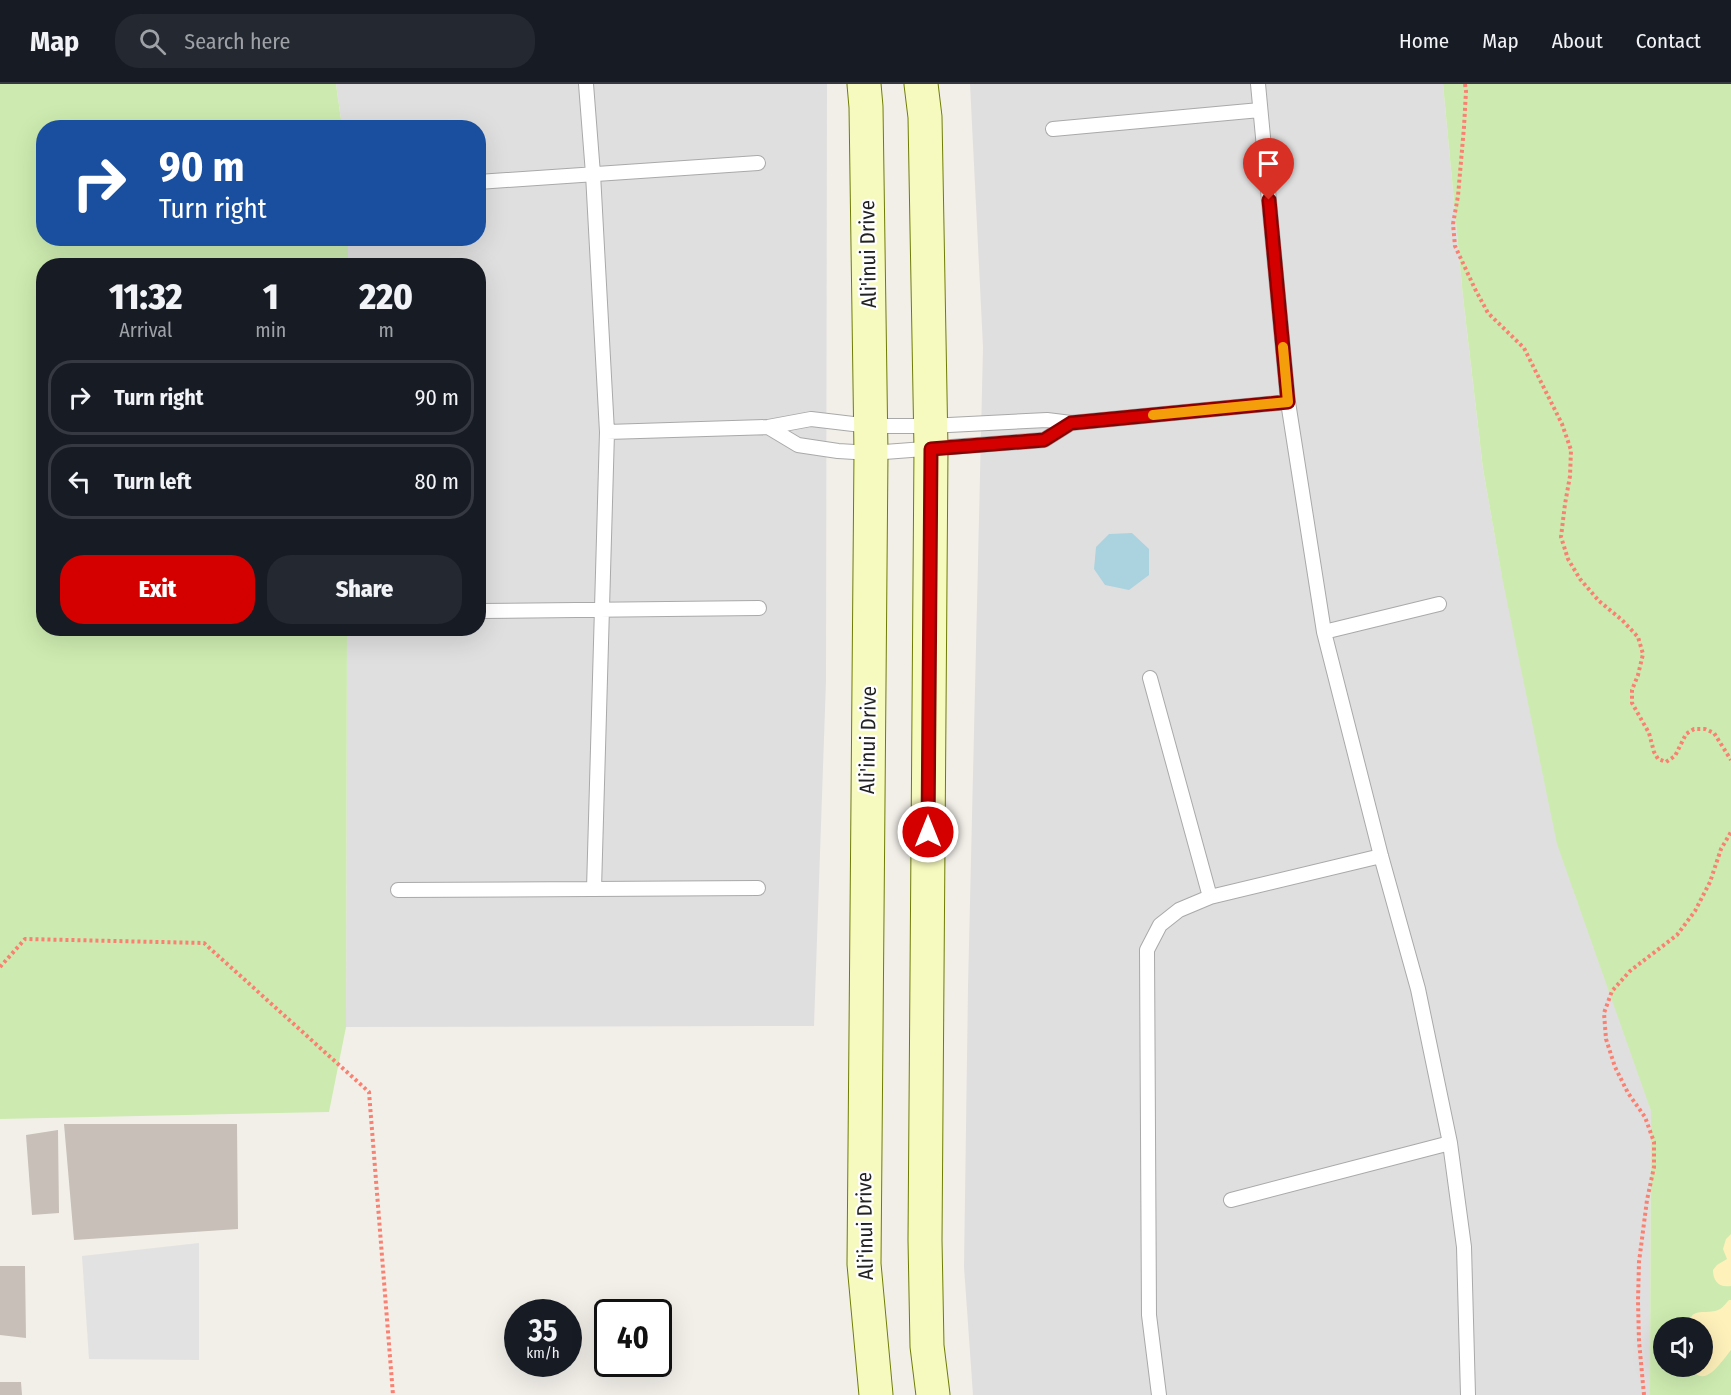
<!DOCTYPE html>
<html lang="en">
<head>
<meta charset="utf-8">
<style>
	body { margin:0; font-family:"Fira Sans Condensed",sans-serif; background:#242831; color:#f1f3f6; height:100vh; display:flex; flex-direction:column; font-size:22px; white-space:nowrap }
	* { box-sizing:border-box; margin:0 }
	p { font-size:20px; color:#9ea1a6 }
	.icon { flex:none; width:33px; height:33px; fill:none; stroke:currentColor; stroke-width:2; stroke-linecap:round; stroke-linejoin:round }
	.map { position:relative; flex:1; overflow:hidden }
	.details { position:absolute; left:36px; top:174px; width:450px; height:378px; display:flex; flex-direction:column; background:#171b24; border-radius:24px; box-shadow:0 6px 24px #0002 }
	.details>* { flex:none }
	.hud { position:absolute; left:36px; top:36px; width:450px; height:126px; border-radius:24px; box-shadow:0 6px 24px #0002; background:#1a4fa0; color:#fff; overflow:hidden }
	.fabs { position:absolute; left:1653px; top:1233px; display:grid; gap:12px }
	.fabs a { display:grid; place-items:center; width:60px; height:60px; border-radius:50%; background:#171b24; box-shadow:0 6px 24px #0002; font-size:30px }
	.speed { position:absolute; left:504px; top:1215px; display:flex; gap:12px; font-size:30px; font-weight:700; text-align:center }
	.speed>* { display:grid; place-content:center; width:78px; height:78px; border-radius:50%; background:#171b24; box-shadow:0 6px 24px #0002; line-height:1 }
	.speed small { font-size:15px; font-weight:400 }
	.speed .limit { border:3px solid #111; border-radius:9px; background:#fff; color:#111 }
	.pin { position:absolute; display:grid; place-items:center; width:51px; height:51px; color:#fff; margin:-62px -26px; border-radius:50% 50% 50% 0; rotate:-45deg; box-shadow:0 0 6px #0007 }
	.pin .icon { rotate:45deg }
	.me { position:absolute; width:66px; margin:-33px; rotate:0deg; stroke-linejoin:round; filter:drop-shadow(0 0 4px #0008) }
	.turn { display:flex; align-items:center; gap:21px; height:126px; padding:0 24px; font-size:27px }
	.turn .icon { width:78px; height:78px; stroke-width:2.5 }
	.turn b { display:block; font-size:42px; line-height:51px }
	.eta { display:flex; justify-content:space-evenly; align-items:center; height:102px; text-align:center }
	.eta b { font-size:36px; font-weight:800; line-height:42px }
	.button { display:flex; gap:12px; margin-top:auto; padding:12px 24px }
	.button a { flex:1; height:69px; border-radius:24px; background:#d40000; color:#fff; font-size:24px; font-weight:800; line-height:69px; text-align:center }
	.button a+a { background:#242831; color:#f1f3f6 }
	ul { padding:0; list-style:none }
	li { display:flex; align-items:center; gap:18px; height:75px; margin:0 12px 9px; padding:0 12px; border:3px solid #363941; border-radius:24px }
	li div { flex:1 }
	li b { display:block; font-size:22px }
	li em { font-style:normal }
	header { display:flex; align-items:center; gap:36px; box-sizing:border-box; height:84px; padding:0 30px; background:#171b24; border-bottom:2px solid #363941 }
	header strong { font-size:28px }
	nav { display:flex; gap:33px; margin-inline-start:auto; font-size:21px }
	.search { width:420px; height:54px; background:#242831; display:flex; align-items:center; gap:15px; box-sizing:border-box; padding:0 21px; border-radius:24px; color:#9ea1a6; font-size:22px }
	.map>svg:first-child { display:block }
	.residential { fill:#e0dfdf }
	.grass { fill:#cdebb0; fill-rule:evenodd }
	.sand { fill:#fff1ba }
	.parking { fill:#e2e2e2 }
	.water { fill:#aad3df }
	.building { fill:#c7bfb8 }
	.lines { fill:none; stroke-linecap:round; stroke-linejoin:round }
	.lane-casing { stroke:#a9a9a9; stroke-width:16 }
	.secondary-casing { stroke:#707d05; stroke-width:35 }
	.path { stroke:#fa8072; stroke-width:4; stroke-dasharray:3 3; stroke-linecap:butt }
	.lane { stroke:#fff; stroke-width:14 }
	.secondary { stroke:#f7fabf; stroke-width:33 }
	.route-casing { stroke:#8a0000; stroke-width:15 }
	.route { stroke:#d40000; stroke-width:10 }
	.slow { stroke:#f59e0b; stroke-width:10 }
	.labels { text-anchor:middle; stroke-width:4.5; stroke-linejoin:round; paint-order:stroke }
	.street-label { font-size:21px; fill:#222; stroke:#fff }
</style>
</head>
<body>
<header>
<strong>Map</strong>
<div class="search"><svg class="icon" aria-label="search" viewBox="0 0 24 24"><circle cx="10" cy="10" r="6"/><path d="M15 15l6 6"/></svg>Search here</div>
<nav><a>Home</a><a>Map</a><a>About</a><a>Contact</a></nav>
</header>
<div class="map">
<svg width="1731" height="1311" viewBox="0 0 1731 1311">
	<rect width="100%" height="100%" fill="#f2efe9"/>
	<!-- residential -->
	<path class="residential" d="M336 0H827L826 597 814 942 346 943 347 545 478 544V182L348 181V155L478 154V44L342 43Z
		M970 0H1443L1463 213 1483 385 1502 492 1651 1027 1650 1311H973L964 1183 968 903 983 263Z"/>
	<!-- grass -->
	<path class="grass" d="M0 0H336L342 43 44 44V154L348 155V181L44 182V544L347 545 346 943 329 1028 0 1035Z
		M1443 0H1731V1311H1650L1651 1027 1557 760 1502 493 1483 385 1463 213ZM1664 1244H1702V1282H1664Z"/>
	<!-- sand -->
	<path class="sand" d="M1731 1150V1202C1719 1204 1713 1197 1713 1186L1717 1181 1727 1175 1723 1165 1726 1155Z
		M1729 1216H1731V1266C1721 1278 1704 1307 1690 1283L1702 1282V1244L1691 1243C1687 1222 1706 1231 1718 1226 1723 1224 1725 1220 1729 1216Z"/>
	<!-- parking -->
	<path class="parking" d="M199 1159V1276L89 1275 82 1172Z"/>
	<!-- water -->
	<path class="water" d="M1132 449 1149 465V491L1129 506 1105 501 1094 485 1096 463 1109 450Z"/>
	<!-- building -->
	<path class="building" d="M64 1040H237L238 1145 74 1156Z
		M58 1046 59 1129 32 1131 26 1051Z
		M0 1182H25L26 1254 0 1251Z
		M0 1298H21L22 1311H0Z"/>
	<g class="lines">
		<defs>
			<path id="lane" d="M586 0 593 90 607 348 594 805
				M1258 0 1288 318 1324 548 1381 772 1418 905 1450 1059 1464 1163 1468 1311
				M1053 45 1260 26
				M478 98 758 79
				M768 343 798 361 838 367 871 369 1044 356 1071 339
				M607 348 768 343 811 335 870 342H929L1047 336 1071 339 1288 318
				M478 527 759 524
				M1324 548 1439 520
				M1150 594 1210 813
				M398 806 758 804
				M1231 1116 1450 1059
				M1159 1311 1149 1231 1147 866 1160 841 1179 826 1210 813 1381 772"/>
			<path id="secondary" d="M864 0 866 23 871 369 864 1180 876 1311
				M921 0 925 33 931 365 925 1156 927 1262 933 1311"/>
		</defs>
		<!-- lane casing -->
		<use href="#lane" class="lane-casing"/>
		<!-- secondary casing -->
		<use href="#secondary" class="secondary-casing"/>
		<!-- path -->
		<path class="path" d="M1465 0 1466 7 1464 43 1458 112 1453 140 1455 162 1475 205 1488 229 1524 264 1562 340 1571 366 1570 392 1565 420 1561 453 1568 475 1580 495 1599 517 1622 536 1638 553 1643 570 1638 591 1632 606V619L1649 649 1654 668 1658 675 1666 678 1675 672 1686 650 1694 645H1705L1714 649 1731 676
			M0 883 25 855 204 859 369 1008 393 1311
			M1644 1311 1639 1257 1638 1217 1639 1178 1647 1116 1654 1083V1058L1645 1033 1628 1009 1615 983 1606 955 1604 929 1612 907 1630 887 1677 851 1695 827 1710 798 1721 765 1731 748"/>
		<!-- lane -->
		<use href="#lane" class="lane"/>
		<!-- secondary -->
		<use href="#secondary" class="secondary"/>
	</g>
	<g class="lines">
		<defs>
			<path id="route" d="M928 748 931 365 1044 356 1071 339 1288 318 1269 116"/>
		</defs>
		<!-- route casing -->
		<use href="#route" class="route-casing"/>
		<!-- route -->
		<use href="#route" class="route"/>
		<!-- slow -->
		<path class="slow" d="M1153 331 1288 318 1283 263"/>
	</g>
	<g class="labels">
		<!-- street labels -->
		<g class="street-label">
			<text transform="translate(868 170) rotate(-91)" y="7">Ali'inui Drive</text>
			<text transform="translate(868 656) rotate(-89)" y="7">Ali'inui Drive</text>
			<text transform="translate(865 1142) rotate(-91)" y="7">Ali'inui Drive</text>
		</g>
	</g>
</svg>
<div class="fabs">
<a><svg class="icon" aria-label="sound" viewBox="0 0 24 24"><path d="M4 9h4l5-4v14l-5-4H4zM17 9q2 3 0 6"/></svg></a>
</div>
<div class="speed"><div>35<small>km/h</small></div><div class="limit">40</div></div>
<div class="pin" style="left:1269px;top:116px;background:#d93025"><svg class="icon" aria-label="arrive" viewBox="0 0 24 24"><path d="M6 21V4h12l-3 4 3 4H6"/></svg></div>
<svg class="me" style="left:928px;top:748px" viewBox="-20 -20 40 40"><circle r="17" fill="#d40000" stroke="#fff" stroke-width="3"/><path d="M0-11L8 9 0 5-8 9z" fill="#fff"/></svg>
<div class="hud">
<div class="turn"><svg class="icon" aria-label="right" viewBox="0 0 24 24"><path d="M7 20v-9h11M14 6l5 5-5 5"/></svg><div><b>90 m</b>Turn right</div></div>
</div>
<section class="details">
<div class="eta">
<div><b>11:32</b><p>Arrival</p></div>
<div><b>1</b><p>min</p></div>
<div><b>220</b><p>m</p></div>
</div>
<ul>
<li><svg class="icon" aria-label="right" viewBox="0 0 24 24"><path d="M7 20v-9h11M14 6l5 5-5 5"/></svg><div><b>Turn right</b></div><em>90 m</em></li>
<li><svg class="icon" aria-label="left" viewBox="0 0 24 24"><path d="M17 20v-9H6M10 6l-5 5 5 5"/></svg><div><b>Turn left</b></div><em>80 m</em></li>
</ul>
<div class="button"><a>Exit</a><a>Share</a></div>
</section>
</div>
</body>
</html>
